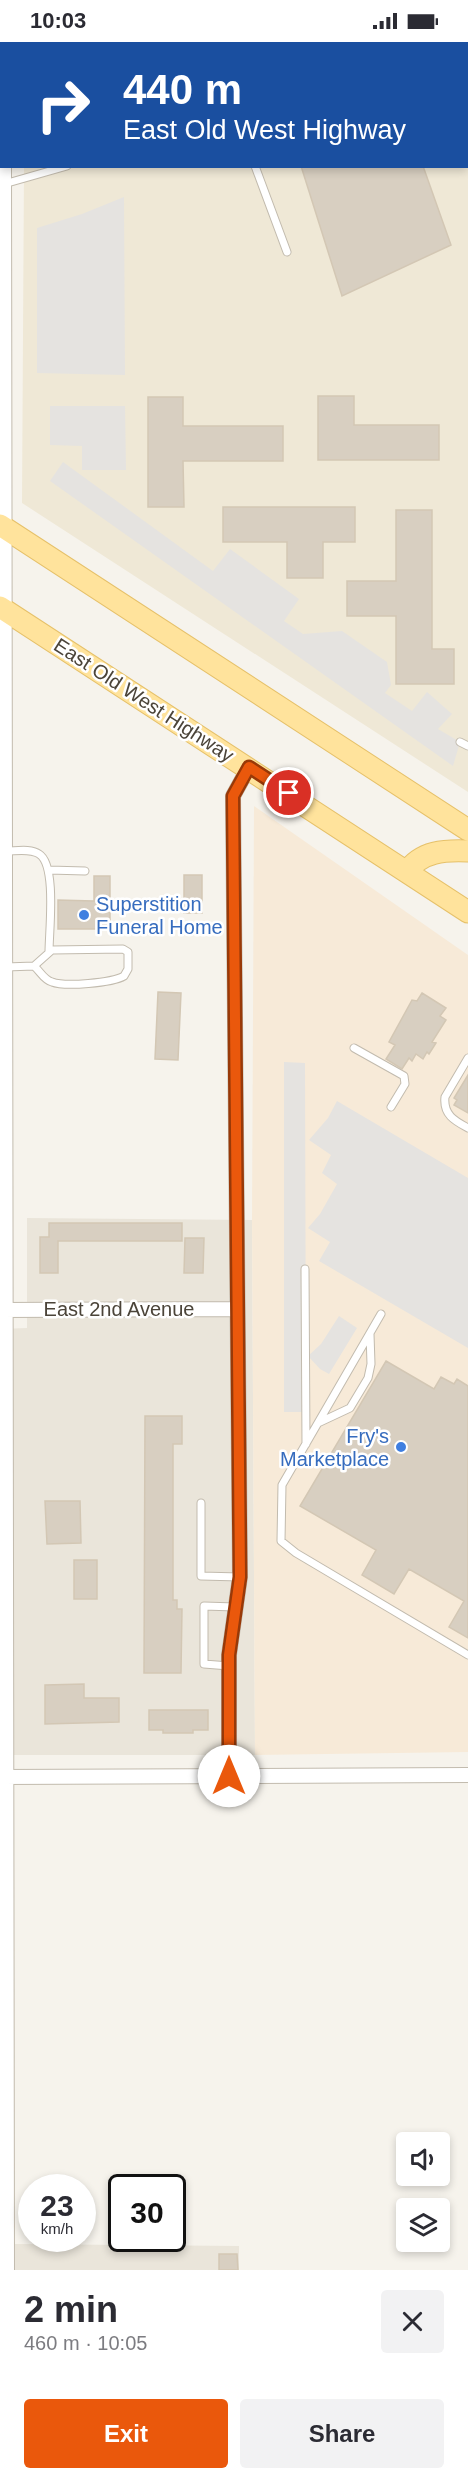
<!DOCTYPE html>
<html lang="en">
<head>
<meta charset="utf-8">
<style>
	body { margin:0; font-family:Helvetica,sans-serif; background:#f2f2f3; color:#2b2b33; height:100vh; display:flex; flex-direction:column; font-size:22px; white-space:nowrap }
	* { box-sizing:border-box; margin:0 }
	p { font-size:20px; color:#7c7c81 }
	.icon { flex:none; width:33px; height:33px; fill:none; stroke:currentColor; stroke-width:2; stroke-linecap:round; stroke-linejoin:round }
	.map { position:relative; height:2228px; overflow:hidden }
	.panel { display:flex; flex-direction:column; background:#fff; flex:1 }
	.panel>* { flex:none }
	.guide { position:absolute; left:0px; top:0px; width:468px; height:126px; box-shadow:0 3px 9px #0003; background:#1a4fa0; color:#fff; overflow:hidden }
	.tools { position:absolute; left:396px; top:2090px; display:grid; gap:12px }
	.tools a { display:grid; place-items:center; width:54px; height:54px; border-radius:6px; background:#fff; box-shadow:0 3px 9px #0003; font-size:30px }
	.speed { position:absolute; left:18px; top:2132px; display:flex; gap:12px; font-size:30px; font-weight:700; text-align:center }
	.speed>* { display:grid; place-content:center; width:78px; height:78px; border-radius:50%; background:#fff; box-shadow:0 3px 9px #0003; line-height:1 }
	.speed small { font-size:15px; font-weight:400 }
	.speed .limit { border:3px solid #111; border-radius:9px; background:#fff; color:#111 }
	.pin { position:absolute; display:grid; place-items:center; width:51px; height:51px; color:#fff; margin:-26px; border:3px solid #fff; border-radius:50%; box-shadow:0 2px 6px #0007 }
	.me { position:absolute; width:66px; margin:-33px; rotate:0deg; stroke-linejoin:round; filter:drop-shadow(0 0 4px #0008) }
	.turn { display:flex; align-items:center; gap:21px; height:126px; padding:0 24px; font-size:27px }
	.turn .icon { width:78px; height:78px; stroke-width:2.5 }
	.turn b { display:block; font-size:42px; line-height:51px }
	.round { display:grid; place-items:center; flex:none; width:63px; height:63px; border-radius:6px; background:#f2f2f3 }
	.headline { display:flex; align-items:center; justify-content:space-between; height:102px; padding:0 24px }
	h1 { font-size:36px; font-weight:600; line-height:45px }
	.action { display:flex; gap:12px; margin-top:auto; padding:12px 24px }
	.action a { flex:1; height:69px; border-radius:6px; background:#ea580c; color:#fff; font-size:24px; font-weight:600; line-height:69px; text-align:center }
	.action a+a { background:#f2f2f3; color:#2b2b33 }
	.status { display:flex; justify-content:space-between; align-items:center; height:42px; padding:0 30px; background:#fff; direction:ltr }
	.status svg { height:16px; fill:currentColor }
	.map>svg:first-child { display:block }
	.residential { fill:#eae5da }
	.commercial { fill:#f7ead8 }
	.education { fill:#efe8d6 }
	.parking { fill:#e5e3e0 }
	.building { fill:#d8cfc1; stroke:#d3c7b4; stroke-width:1.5 }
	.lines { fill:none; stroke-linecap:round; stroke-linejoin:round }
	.lane-casing { stroke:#c2bbae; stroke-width:9 }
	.street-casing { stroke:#c2bbae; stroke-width:16 }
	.primary-casing { stroke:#e6c16a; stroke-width:23 }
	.lane { stroke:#fff; stroke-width:7 }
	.street { stroke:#fff; stroke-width:14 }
	.primary { stroke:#ffe39c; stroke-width:21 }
	.route-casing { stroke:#983908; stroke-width:15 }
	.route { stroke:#ea580c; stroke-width:10 }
	.shop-dot { fill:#3f7fe0; stroke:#fff; stroke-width:2 }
	.labels { text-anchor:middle; stroke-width:5; stroke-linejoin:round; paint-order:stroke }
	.street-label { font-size:20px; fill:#4b4439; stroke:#fff }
	.shop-label { font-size:20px; fill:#366cbe; stroke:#fff; text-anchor:start }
</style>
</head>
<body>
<div class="status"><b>10:03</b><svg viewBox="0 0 49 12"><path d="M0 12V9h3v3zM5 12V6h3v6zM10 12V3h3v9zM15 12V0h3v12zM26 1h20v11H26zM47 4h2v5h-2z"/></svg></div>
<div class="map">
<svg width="468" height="2228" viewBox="0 0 468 2228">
	<rect width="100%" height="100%" fill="#f6f3ec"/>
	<!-- residential -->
	<path class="residential" d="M27 1176 252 1178 255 1713H0V1287L27 1286Z
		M15 2202 239 2204V2228H15Z"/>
	<!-- commercial -->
	<path class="commercial" d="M254 764 468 913V1710L255 1713 252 1178Z"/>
	<!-- education -->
	<path class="education" d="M25 0H468V750L22 461 24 125 466 124V2Z"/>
	<!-- parking -->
	<path class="parking" d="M124 155 125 333 37 331V186L82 172Z
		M50 364H125L126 428H82V404L50 403Z
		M63 420 213 529 230 507 299 557 284 579 303 592 342 589 387 620 391 643 385 651 412 669 427 650 452 672 438 687 460 700 453 724 50 439Z
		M284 1020 305 1021 306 1370H284Z
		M337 1059 468 1136V1306L319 1219 330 1200 308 1186 320 1172 337 1142 322 1131 331 1113 309 1098 328 1076Z
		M339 1274 357 1286 329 1332 320 1327 308 1314 321 1302Z"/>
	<!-- building -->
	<path class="building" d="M301 124H423L451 203 342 254Z
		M318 354H354V383H439V418H318Z
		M148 355H183V384H283V419H183L184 465H148Z
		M223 465H355V500H323V536H287V500H223Z
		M396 468H432V607H454V642H396V574H347V539H396Z
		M184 833H202V871H184Z
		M94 834H110V887H58V858L94 859Z
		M158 950 181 951 178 1018 155 1017Z
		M422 951 446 966 440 974 446 978 432 1000 436 1001 429 1012 427 1010 423 1017 416 1012 412 1019 409 1016 402 1027 386 1017 395 1003 389 1000 412 958 417 959Z
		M468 1033V1071L454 1063 457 1058 454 1056Z
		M49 1181H182V1199H58V1231H40V1195H49Z
		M185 1196H204L203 1231H184Z
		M386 1319 434 1347 441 1335 454 1342 457 1337 468 1344V1596L449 1585 464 1559 409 1527 394 1552 362 1533 376 1508 300 1464Z
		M145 1374H182V1402H173V1558H177V1567H182L181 1631H144Z
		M45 1459H80L81 1501 47 1502Z
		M74 1518H97V1557H74Z
		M84 1642V1656H119V1680L45 1682V1643Z
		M149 1668H208V1688H193V1691H163V1688H149Z
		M219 2212H237L238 2228H219Z"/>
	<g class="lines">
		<defs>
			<path id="lane" d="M227 0V2
				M255 124 287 210
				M4 142 67 124
				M460 700 468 704
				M6 809C16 809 31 806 39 812 57 823 49 889 49 910
				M49 828 85 829
				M6 925 34 924C40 929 44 938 52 940 65 945 112 941 124 934L128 927V910L123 907 52 908 34 924
				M354 1006 404 1034 405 1042 391 1065
				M468 1016 445 1055C443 1073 455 1079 468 1086
				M305 1227 306 1402
				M381 1272 282 1443 281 1499 296 1511 468 1613
				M318 1381 350 1366 368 1336 371 1322 370 1292
				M201 1461V1534L240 1535
				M229 1624 204 1622V1564L235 1565"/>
			<path id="street" d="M4 2V0
				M4 124 7 2228
				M0 1268 237 1267
				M229 1734V1613L240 1535 233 754 249 725
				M0 1735 468 1733"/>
			<path id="primary" d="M0 483 468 788
				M0 565 468 870
				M407 830C421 809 445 808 468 809"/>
		</defs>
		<!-- lane casing -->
		<use href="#lane" class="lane-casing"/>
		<!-- street casing -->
		<use href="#street" class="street-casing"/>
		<!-- primary casing -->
		<use href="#primary" class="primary-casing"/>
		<!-- lane -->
		<use href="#lane" class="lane"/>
		<!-- street -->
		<use href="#street" class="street"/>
		<!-- primary -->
		<use href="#primary" class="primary"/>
	</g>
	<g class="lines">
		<defs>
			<path id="route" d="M229 1734V1613L240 1535 233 754 249 725 289 751"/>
		</defs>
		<!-- route casing -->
		<use href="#route" class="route-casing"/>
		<!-- route -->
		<use href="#route" class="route"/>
	</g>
	<!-- markers -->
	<g class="shop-dot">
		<circle cx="84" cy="873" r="6"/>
		<circle cx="401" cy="1405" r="6"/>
	</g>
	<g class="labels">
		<!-- street labels -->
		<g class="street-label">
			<text transform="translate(144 658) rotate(33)" y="7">East Old West Highway</text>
			<text x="119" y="1274">East 2nd Avenue</text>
		</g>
		<!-- shop labels -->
		<g class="shop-label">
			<text x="96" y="869">Superstition<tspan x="96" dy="23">Funeral Home</tspan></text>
			<text x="389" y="1401" text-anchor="end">Fry's<tspan x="389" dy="23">Marketplace</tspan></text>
		</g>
	</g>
</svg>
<div class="tools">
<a><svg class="icon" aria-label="sound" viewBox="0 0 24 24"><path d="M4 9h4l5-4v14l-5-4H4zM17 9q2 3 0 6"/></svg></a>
<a><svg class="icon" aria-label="layers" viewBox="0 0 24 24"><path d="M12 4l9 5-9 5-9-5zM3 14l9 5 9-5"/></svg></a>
</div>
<div class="speed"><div>23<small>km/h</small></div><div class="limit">30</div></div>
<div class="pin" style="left:289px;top:751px;background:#d93025"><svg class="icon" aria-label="arrive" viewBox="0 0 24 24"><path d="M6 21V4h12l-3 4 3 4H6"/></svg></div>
<svg class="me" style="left:229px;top:1734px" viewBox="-20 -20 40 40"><circle r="19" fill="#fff"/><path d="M0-13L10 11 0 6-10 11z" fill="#ea580c"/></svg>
<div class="guide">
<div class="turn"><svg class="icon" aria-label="right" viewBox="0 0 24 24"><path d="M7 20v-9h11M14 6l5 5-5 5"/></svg><div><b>440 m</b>East Old West Highway</div></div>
</div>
</div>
<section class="panel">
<div class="headline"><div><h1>2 min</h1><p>460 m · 10:05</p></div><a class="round"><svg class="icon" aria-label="close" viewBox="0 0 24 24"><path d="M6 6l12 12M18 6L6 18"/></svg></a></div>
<div class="action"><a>Exit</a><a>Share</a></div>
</section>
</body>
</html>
